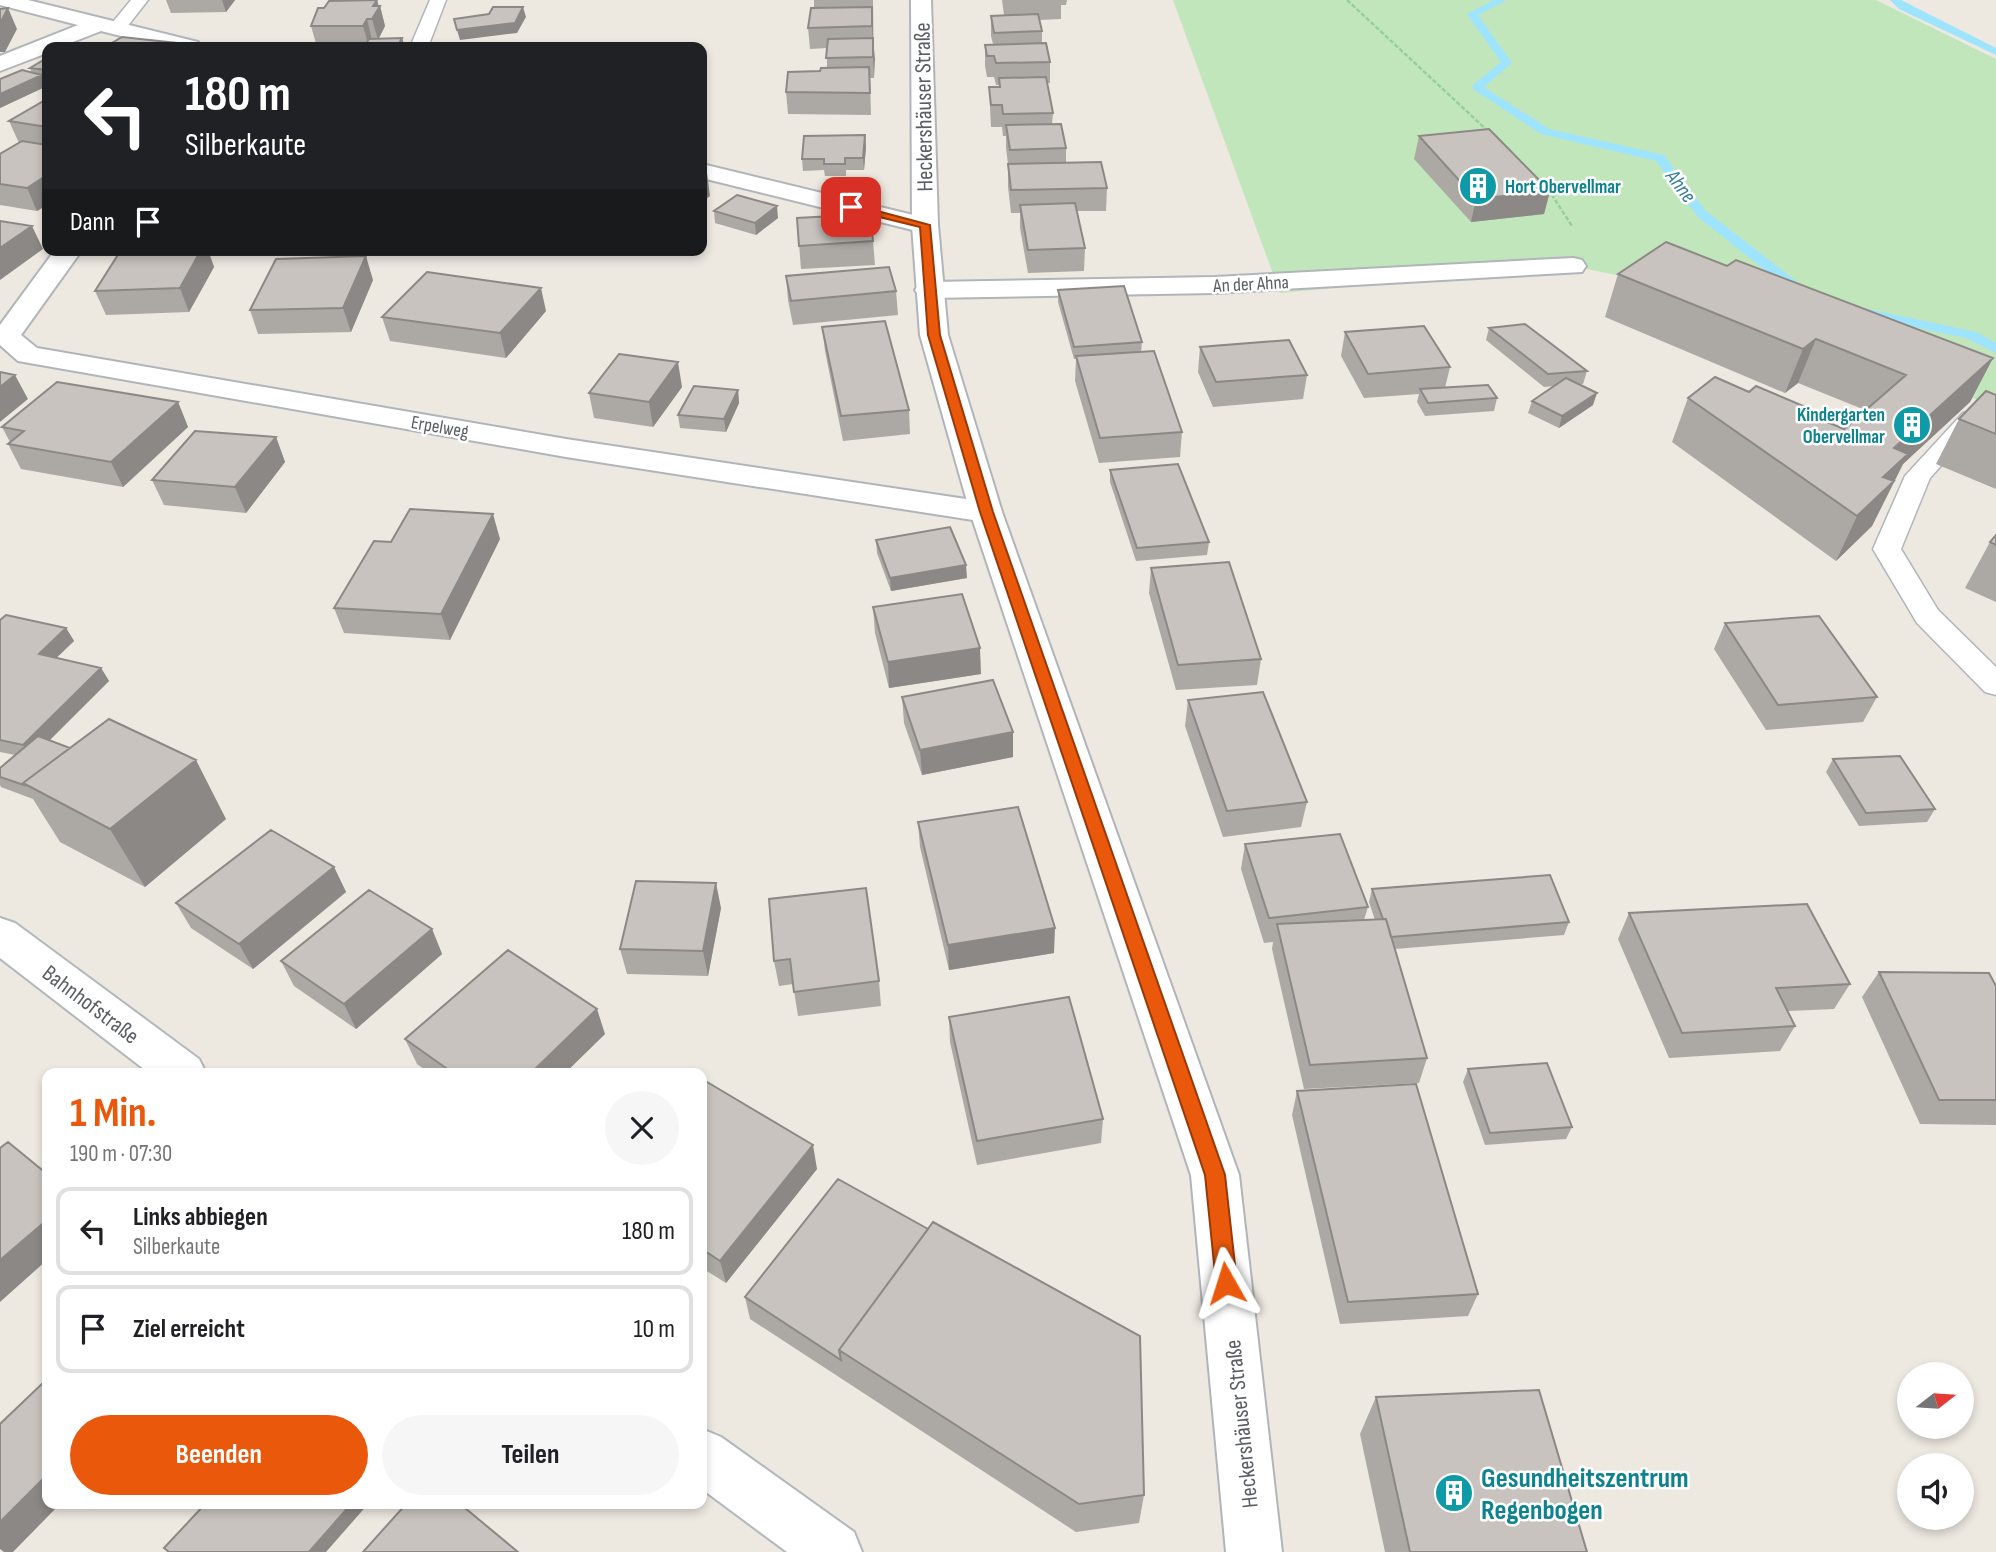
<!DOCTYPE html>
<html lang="de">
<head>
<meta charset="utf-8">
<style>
	body { margin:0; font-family:"Sofia Sans Condensed",sans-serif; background:#f6f6f6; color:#202124; height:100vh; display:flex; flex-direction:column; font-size:26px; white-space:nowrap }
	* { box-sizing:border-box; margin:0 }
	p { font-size:23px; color:#757577 }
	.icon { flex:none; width:38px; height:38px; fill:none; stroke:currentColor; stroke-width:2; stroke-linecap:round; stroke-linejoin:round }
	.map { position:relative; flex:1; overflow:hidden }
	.drawer { position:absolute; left:42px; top:1068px; width:665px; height:441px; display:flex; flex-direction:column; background:#fff; border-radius:14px; box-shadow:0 4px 10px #0003 }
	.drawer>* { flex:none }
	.hud { position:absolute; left:42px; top:42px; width:665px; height:214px; border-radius:14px; box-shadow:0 4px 10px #0003; background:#202124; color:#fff; overflow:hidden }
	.needle { width:46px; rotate:73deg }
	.buttons { position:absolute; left:1897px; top:1362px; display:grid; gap:14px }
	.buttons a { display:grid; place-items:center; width:77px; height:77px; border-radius:50%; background:#fff; box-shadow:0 4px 10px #0003; font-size:35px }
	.pin { position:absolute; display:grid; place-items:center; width:60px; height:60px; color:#fff; margin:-30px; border-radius:14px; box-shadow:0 4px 10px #0006 }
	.me { position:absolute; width:77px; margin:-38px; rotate:354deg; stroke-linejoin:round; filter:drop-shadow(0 0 5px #0008) }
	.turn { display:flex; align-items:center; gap:24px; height:147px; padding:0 28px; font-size:32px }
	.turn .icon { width:91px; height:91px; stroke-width:2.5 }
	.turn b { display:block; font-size:49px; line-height:60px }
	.then { display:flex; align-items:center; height:66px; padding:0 28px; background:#0003; gap:14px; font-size:26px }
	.round { display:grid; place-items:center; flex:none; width:74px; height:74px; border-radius:37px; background:#f6f6f6 }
	.head { display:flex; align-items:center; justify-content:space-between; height:119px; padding:0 28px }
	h1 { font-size:42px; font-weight:700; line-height:52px; color:#ea580c }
	.button { display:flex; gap:14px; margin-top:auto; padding:14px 28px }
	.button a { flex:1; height:80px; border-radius:42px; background:#ea580c; color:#fff; font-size:28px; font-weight:700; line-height:80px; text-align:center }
	.button a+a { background:#f6f6f6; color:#202124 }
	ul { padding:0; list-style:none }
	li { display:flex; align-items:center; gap:21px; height:88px; margin:0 14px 10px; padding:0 14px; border:4px solid #e0e0e0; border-radius:14px }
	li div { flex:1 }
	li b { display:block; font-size:26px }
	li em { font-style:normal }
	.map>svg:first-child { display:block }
	.green { fill:#c2e6bb }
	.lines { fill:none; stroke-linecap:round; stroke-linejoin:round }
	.stream { fill:#9ee4ff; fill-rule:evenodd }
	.service-casing { stroke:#b1b5b9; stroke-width:3 }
	.minor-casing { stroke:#b1b5b9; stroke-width:4 }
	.tertiary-casing { stroke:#b1b5b9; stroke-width:4 }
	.secondary-casing { stroke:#b2b7bc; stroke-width:4 }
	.path { stroke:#98ce9f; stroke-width:2.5; stroke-dasharray:4.5 2; stroke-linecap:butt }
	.service { fill:#fff; fill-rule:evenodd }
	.minor { fill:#fff; fill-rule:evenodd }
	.tertiary { fill:#fff; fill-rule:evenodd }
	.secondary { fill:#fff; fill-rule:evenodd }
	.wall { fill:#aca8a3 }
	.shaded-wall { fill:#8c8885 }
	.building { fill:#c8c3be; stroke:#8c8885; stroke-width:2 }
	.route { fill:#ea580c; stroke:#983908; stroke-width:2 }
	.labels { text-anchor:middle; stroke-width:5; stroke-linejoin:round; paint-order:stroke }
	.far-culture-label { font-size:19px; font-weight:bold; fill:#0d838f; stroke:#fff; text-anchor:start }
	.far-street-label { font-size:19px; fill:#595e62; stroke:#fff }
	.far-water-label { font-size:21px; font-style:italic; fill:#347ba2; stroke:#fff }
	.street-label { font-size:23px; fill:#595e62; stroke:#fff }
	.near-culture-label { font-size:28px; font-weight:bold; fill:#0d838f; stroke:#fff; text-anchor:start }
</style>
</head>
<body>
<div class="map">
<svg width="1996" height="1552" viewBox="0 0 1996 1552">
	<rect width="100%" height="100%" fill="#ede8e0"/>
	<!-- green -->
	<path class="green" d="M1173 0H1876L1996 59V407L1720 297 1573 266 1280 293Z"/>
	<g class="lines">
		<!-- stream -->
		<path class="stream" d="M1494 0H1507L1478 15 1512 63 1484 87 1549 129 1664 155 1706 211 1809 291V297H1799L1698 217 1656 161 1541 134 1473 89V85L1501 62 1467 14Z
			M1890 0H1901L1996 48V55L1899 9Z
			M1859 307 1976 332 1996 343V353L1966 338 1854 314V308Z"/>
		<defs>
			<path id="service" d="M131 0H148L123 32H111L108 28Z
				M430 0H446L428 47H410Z
				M1972 411 1981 413 1984 418 1930 478 1901 549 1938 610 1996 667V695L1985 692 1917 623 1873 549 1905 476 1963 413Z"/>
			<path id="minor" d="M0 0H28L198 42 201 47H165L101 31 60 47H47V53L0 71V56L78 25 0 5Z
				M702 164 934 220 938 225 934 230 925 233 702 178Z
				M55 250H82L21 335 37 348 566 439 986 502 997 505 1002 512 997 519 986 522 566 457 18 361 0 345V325Z
				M1573 258 1582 260 1586 266 1582 272 1215 293 929 298 919 296 915 290 919 284 929 282 1215 277Z"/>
			<path id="tertiary" d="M911 0H931L938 225 948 335 1002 512 1239 1175 1282 1552H1226L1191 1175 970 512 920 335 912 225Z"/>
			<path id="secondary" d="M0 918 15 923 199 1059 206 1073H149L0 958Z
				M702 1429 721 1437 854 1532 862 1552H787L702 1489Z"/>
		</defs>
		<!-- service casing -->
		<use href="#service" class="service-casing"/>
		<!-- minor casing -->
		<use href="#minor" class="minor-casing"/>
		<!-- tertiary casing -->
		<use href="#tertiary" class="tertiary-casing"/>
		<!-- secondary casing -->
		<use href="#secondary" class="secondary-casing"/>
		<!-- path -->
		<path class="path" d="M1347 0 1489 132
			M1548 189 1572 226"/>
		<!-- service -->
		<use href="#service" class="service"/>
		<!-- minor -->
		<use href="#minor" class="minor"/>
		<!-- tertiary -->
		<use href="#tertiary" class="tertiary"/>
		<!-- secondary -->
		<use href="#secondary" class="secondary"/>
	</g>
	<!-- wall -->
	<path class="wall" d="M166 0H235L226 12 171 13Z
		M377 0 378 6H380L385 26 379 38H402L405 47H317L311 26 324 8Z
		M814 0H873L874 78H870L871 115 788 114 786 92 827 68V48L810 49 808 28 814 8Z
		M1002 0H1067L1066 5H1061V19L1039 20 1042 31V43L1050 62V83H1047L1053 113 1052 124 1066 148V163L1107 188 1106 211H1077L1085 248 1084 271 1028 273 1020 228V213H1011L1008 187V164L1006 148V136H1003L1002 127H991L989 87H999V85H996L994 77H987L985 66V45L993 44 991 36V16L1004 15Z
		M47 58V81L44 80 47 86 0 108V79L32 73 30 68Z
		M47 99V205L37 211 0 205V154L19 143 9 121Z
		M865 135 866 147 864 170H846V176H825L824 170 803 171 802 159Z
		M1419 136 1550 191 1544 214 1471 222 1414 159Z
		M714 211 778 218 756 235 715 223Z
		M797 218 873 241 875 265 801 269Z
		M121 250H208L214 267 189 312 106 315 95 291Z
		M1727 266 1993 358 1970 402 1903 464 1872 526 1836 561 1672 442 1688 398 1749 392 1808 408 1806 413 1844 429 1865 410 1798 383 1785 393 1605 317 1618 274Z
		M786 276 896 291 898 315 793 325 788 300Z
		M373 280 351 332 258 334 250 310Z
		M1058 290 1142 342 1141 352 1182 432 1180 457 1099 463 1075 381 1076 359H1074L1058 302Z
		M546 311 506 358 390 341 382 317Z
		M822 327 909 410 910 434 843 441 825 351Z
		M1489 328 1587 371 1583 384H1578L1593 405 1559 428 1528 413 1532 401 1554 386 1544 387 1486 340Z
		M1345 332 1450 367 1445 388 1497 398 1494 411 1425 416 1417 402 1419 394 1364 398 1341 356Z
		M1200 347 1307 375 1303 399 1213 407 1198 372Z
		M682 387 653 427 594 418 589 393Z
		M738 390 739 403 726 432 680 428 678 415Z
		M1996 395V489L1936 464 1959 419Z
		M178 402 188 427 123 487 21 469 8 444 10 442 2 427Z
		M276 437 285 462 246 513 164 505 152 480Z
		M1110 470 1209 542 1207 555 1136 561 1110 482Z
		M1996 535V602L1965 588 1990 542Z
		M500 539 450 640 344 633 334 608 391 542Z
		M876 540 967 578 891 591 877 553Z
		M1151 568 1261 659 1257 685 1176 690 1149 593Z
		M873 607 981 674 889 688 875 633Z
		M0 620 66 628 74 641 56 658 101 668 109 681 49 740 226 819 145 887 60 842 33 799 1 787 0 785V768L15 755 0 752Z
		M1725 623 1877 697 1863 722 1766 730 1714 649Z
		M902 697 1013 757 922 775 904 723Z
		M1188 700 1307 802 1301 827 1223 837 1185 726Z
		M1833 759 1935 809 1927 822 1859 826 1826 772Z
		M918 822 1054 953 949 970 920 847Z
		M1245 844 1368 907 1364 920H1375L1369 902 1372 889 1569 922 1564 935 1395 949 1427 1058 1419 1083 1304 1089 1272 949 1273 942 1264 943 1241 869Z
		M334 867 346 892 253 969 191 928 176 903Z
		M769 899 879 981 881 1006 798 1016 793 984 779 986 774 961Z
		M721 908 708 976 627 974 620 949Z
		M1629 913 1850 984 1834 1009 1788 1011 1795 1026 1780 1051 1669 1058 1618 939Z
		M432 929 442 954 356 1029 294 986 281 961Z
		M1879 972 1996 986V1125L1920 1124 1862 997Z
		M949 1017 1103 1119 1101 1143 977 1165 950 1042Z
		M605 1034 565 1073H429L417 1064 405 1039Z
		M1468 1069 1572 1127 1566 1139 1485 1145 1463 1082Z
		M702 1079 817 1169 726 1283 702 1268Z
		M1297 1091 1478 1294 1468 1316 1340 1324 1292 1115Z
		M745 1297 1144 1495 1139 1523 1076 1532 750 1319Z
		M1376 1397 1587 1552H1385L1360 1434Z"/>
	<!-- shaded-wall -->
	<path class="shaded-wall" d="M222 0H235L226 12Z
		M377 0 379 7 380 6 385 26 378 40 372 19 373 6Z
		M523 7 526 17 517 33 460 40 457 30Z
		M872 7 873 28V47L872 26Z
		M8 8 17 29 5 52H0V23Z
		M367 19 372 40 369 47 363 26Z
		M402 38 405 47H397Z
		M873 38 875 59 874 78 873 57Z
		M42 75 47 86 0 108V94Z
		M865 135 866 147 864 170 863 158Z
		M707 173 710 196 702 202V177Z
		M47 175V205L37 211 27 188Z
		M1550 191 1544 214 1471 222 1476 199Z
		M777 206 778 218 756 235 755 223Z
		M32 226 43 249 0 280V248Z
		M201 250H208L214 267 189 312 180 288Z
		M366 256 373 280 351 332 343 308Z
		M541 288 546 311 506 358 500 333Z
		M1816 339 1798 383 1785 393 1803 349Z
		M1993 358 1970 402 1903 464 1872 526 1836 561 1857 516 1894 448Z
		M678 362 682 387 653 427 649 402Z
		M15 375 28 399 0 422V387Z
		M738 390 739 403 726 432 724 419Z
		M1597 393 1593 405 1559 428 1562 416Z
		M178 402 188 427 123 487 111 462Z
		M276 437 285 462 246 513 235 487Z
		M493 514 500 539 450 640 441 614Z
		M966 565 967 578 891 591 890 578Z
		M66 628 74 641 47 667 39 654Z
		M980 648 981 674 889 688 888 662Z
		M101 668 109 681 31 759 23 745Z
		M1013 732V757L922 775 920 750Z
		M196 760 226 819 145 887 110 829Z
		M334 867 346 892 253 969 239 944Z
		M716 883 721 908 708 976 703 951Z
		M1055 928 1054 953 949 970 948 945Z
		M432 929 442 954 356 1029 344 1004Z
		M597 1009 605 1034 565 1073H531Z
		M813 1145 817 1169 726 1283 720 1261Z
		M47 1220V1260L0 1302V1260Z
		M47 1475V1503H61L13 1552H4L0 1549V1522Z
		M352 1503H369L326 1552H309Z"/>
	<!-- building -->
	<path class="building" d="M377 0 373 6H380L372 19H367L363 26H311L318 8H324L329 1Z
		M493 7H523L515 23 457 30 454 19 489 14Z
		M872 7V26L808 28 811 8Z
		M8 8 0 23V9Z
		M1038 14 1042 31 994 33 991 16Z
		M122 37 186 44 181 47H105Z
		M402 38 397 47H364L369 39Z
		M873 38V57L826 58 828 39Z
		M1046 43 1050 62 996 63 994 56H987L985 45Z
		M47 58V70L30 68Z
		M869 67 870 93 786 92 788 72 820 71 821 68Z
		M22 70 42 75 0 94V79Z
		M1046 77 1053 113 1003 114 1002 105H991L989 87H1000L999 78Z
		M47 99V127L9 121Z
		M1061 124 1066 148 1010 150 1006 125Z
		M1489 129 1550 191 1476 199 1419 136Z
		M865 135 863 158H845V164H824V159H802L804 136Z
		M22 141 47 145V175L27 188 0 184V154Z
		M1101 162 1107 188 1011 190 1008 164Z
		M737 195 777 206 755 223 714 211Z
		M1075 203 1085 248 1028 250 1020 205Z
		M870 214 873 241 799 246 797 218Z
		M0 221 32 226 0 248Z
		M1666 242 1727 266 1736 260 1993 358 1894 448 1908 454 1883 477 1894 481 1857 516 1688 398 1715 377 1749 392 1756 386 1808 408 1803 412 1844 429 1906 375 1816 339 1803 349 1618 274Z
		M121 250H201L180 288 95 291Z
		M366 256 343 308 250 310 276 259Z
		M889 267 896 291 791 301 786 276Z
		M427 272 541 288 500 333 382 317Z
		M1124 286 1142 342 1074 347 1058 290Z
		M885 321 909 410 841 416 822 327Z
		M1525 324 1587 371 1548 374 1489 328Z
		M1424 326 1450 367 1368 374 1345 332Z
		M1289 340 1307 375 1216 382 1200 347Z
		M1154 351 1182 432 1100 438 1076 356Z
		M619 354 678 362 649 402 589 393Z
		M0 372 15 375 0 387Z
		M1566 378 1597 393 1562 416 1532 401Z
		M57 382 178 402 111 462 8 444 24 431 2 427Z
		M1488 385 1497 398 1428 403 1420 389Z
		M694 386 738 390 724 419 678 415Z
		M1986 391 1996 395V434L1959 419Z
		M195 431 276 437 235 487 152 480Z
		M1178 464 1209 542 1137 548 1110 470Z
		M410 509 493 514 441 614 334 608 374 541 391 542Z
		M950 527 966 565 890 578 876 540Z
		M1996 535V545L1990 542Z
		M1229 562 1261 659 1178 665 1151 568Z
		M962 594 980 648 888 662 873 607Z
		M6 615 66 628 39 654 101 668 23 745 0 740V620Z
		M1819 616 1877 697 1778 705 1725 623Z
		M993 680 1013 732 920 750 902 697Z
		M1263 692 1307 802 1227 811 1188 700Z
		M109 719 196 760 110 829 23 783Z
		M38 736 70 748 23 783 24 785 0 777V768Z
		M1900 756 1935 809 1866 813 1833 759Z
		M1018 807 1055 928 948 945 918 822Z
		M271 830 334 867 239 944 176 903Z
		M1340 834 1368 907 1269 918 1245 844Z
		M1550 875 1569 922 1391 937 1386 919H1383L1372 889Z
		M636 881 716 883 703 951 620 949Z
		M866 888 879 981 794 992 790 959 774 961 769 899Z
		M369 890 432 929 344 1004 281 961Z
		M1807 904 1850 984 1776 988 1795 1026 1682 1033 1629 913Z
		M1386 919 1427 1058 1310 1065 1277 924Z
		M508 950 597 1009 531 1073H453L405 1039Z
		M1879 972 1989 973 1996 986V1100H1939Z
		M1069 997 1103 1119 977 1141 949 1017Z
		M1547 1063 1572 1127 1490 1133 1468 1069Z
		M702 1079 813 1145 720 1261 702 1249Z
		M1416 1084 1478 1294 1348 1302 1297 1091Z
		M8 1142 47 1174V1220L0 1260V1148Z
		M838 1179 928 1229 839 1350 841 1360 745 1297Z
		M933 1222 1140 1336 1144 1495 1079 1504 839 1350Z
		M47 1379V1475L0 1522V1424Z
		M1539 1390 1587 1552H1410L1376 1397Z
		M206 1503H352L309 1552H169L164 1548Z
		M407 1503H459L518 1552H363Z"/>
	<!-- route -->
	<path class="route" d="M851 204 930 225 940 335 993 512 1225 1175 1237 1283 1234 1289 1226 1292 1219 1289 1216 1283 1205 1175 980 512 928 335 920 227 847 209 845 207Z"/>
	<!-- icons -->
	<defs>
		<symbol id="building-disc" viewBox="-11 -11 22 22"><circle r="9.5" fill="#0f9aa8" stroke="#fff"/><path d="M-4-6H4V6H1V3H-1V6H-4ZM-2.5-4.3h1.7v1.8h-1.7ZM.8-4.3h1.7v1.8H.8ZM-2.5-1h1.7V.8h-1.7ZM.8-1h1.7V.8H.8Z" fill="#fff"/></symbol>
	</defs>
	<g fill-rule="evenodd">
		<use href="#building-disc" x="1456" y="164" width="44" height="44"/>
		<use href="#building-disc" x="1890" y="403" width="44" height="44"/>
		<use href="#building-disc" x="1432" y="1471" width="44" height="44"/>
	</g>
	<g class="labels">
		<!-- far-culture labels -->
		<g class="far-culture-label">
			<text x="1505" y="193">Hort Obervellmar</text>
			<text x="1885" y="421" text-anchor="end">Kindergarten<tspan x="1885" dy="22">Obervellmar</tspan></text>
		</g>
		<!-- far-street labels -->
		<g class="far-street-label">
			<text transform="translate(1251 283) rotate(-3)" y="7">An der Ahna</text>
			<text transform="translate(440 426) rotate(10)" y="7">Erpelweg</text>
		</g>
		<!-- far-water labels -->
		<g class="far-water-label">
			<text transform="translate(1681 186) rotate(53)" y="7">Ahne</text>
		</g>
		<!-- street labels -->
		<g class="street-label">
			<text transform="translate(923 107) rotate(-91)" y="8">Heckershäuser Straße</text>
			<text transform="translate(91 1004) rotate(37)" y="8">Bahnhofstraße</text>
			<text transform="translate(1241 1424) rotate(-96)" y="8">Heckershäuser Straße</text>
		</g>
		<!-- near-culture labels -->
		<g class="near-culture-label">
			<text x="1481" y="1487">Gesundheitszentrum<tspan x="1481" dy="32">Regenbogen</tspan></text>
		</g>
	</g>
</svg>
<div class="buttons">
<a><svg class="needle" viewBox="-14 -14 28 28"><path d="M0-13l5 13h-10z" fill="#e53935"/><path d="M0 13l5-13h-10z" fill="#757577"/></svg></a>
<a><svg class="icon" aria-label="sound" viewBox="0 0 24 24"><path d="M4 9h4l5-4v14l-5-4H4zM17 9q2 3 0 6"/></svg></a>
</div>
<div class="pin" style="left:851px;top:207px;background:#d93025"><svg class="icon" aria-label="arrive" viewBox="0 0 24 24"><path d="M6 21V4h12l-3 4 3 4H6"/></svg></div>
<svg class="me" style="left:1226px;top:1283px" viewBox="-20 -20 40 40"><path d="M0-17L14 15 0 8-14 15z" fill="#ea580c" stroke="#fff" stroke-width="4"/></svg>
<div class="hud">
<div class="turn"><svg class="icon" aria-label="left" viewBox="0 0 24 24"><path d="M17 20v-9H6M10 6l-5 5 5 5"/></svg><div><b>180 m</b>Silberkaute</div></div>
<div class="then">Dann<svg class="icon" aria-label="arrive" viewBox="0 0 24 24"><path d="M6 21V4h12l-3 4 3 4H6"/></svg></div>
</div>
<section class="drawer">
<div class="head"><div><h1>1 Min.</h1><p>190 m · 07:30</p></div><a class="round"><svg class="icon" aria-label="close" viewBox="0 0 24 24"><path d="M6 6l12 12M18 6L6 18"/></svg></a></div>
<ul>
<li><svg class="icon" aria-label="left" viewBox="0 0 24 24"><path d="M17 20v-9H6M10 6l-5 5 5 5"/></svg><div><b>Links abbiegen</b><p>Silberkaute</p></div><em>180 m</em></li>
<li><svg class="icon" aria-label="arrive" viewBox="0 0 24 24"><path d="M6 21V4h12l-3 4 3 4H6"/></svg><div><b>Ziel erreicht</b></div><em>10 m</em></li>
</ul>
<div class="button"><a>Beenden</a><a>Teilen</a></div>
</section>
</div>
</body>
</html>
